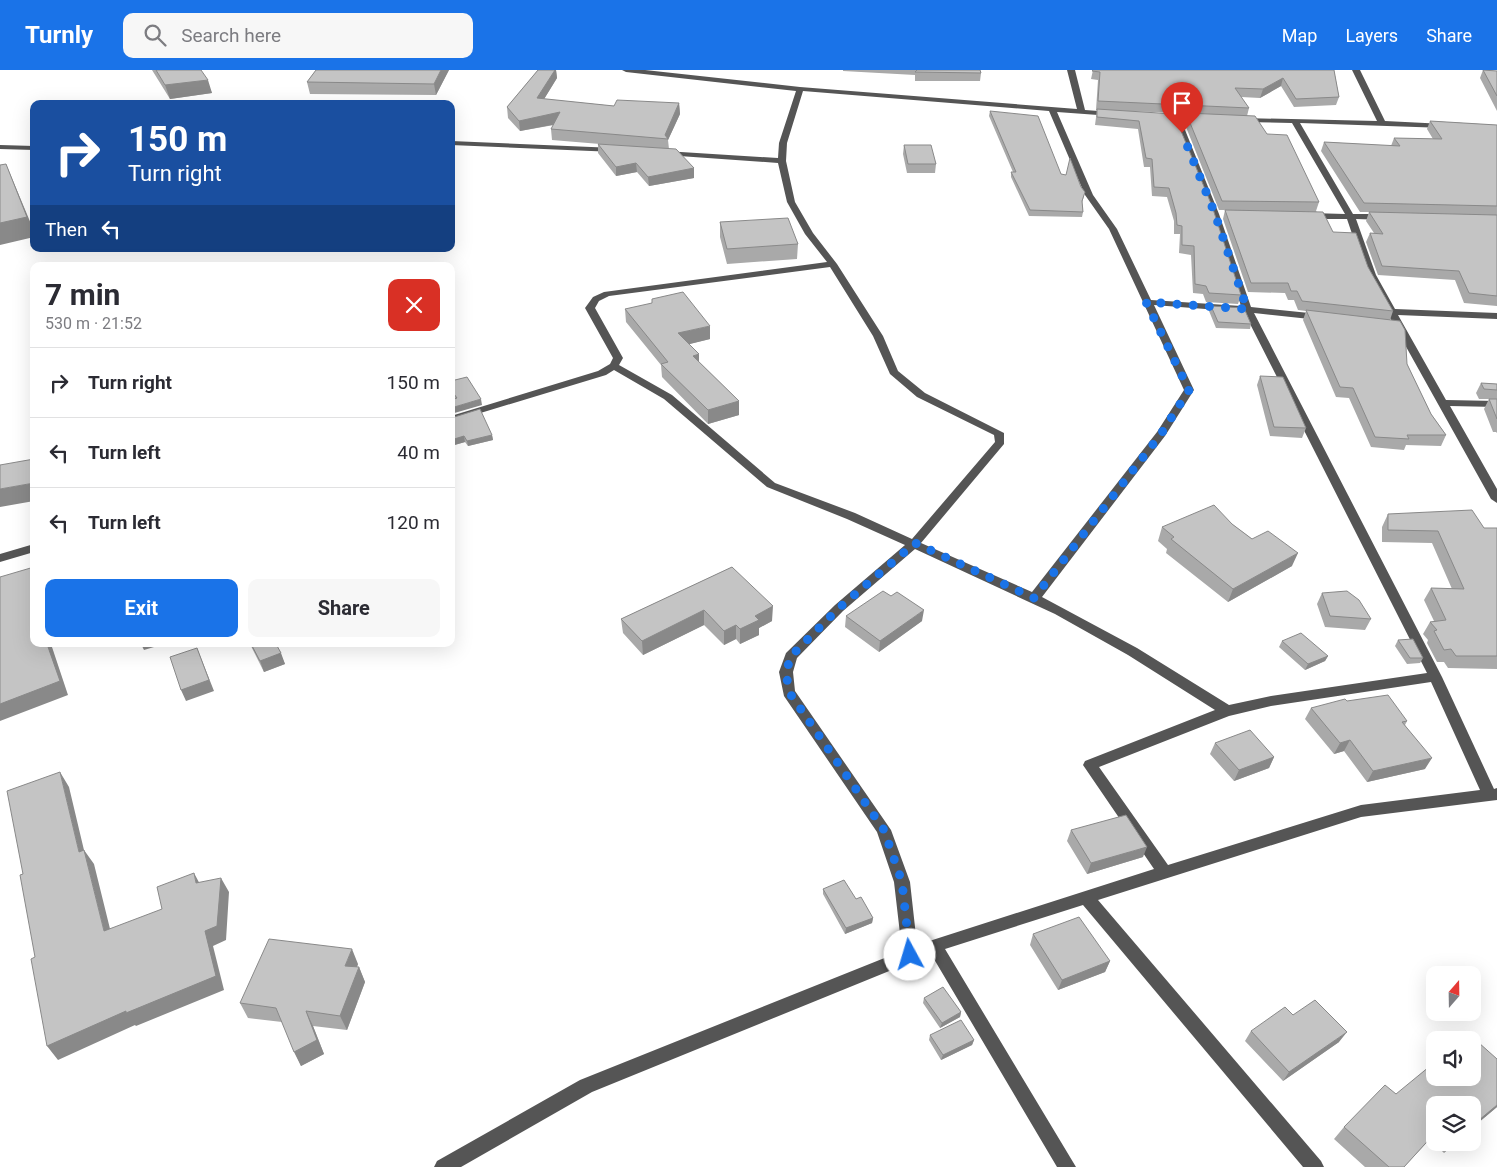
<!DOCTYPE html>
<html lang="en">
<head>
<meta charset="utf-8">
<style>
	body { margin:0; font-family:Roboto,sans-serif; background:#f7f7f7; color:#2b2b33; height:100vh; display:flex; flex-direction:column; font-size:19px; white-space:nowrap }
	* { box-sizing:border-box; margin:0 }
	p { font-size:16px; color:#7c7c81 }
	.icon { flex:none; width:28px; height:28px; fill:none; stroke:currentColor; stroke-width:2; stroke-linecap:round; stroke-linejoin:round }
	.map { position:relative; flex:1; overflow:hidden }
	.panel { position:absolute; left:30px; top:192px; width:425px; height:385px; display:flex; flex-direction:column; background:#fff; border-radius:10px; box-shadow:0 5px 20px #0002 }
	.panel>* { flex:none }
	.hud { position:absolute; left:30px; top:30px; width:425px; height:152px; border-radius:10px; box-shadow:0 5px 20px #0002; background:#1a4fa0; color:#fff; overflow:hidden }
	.needle { width:32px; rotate:20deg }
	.buttons { position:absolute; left:1426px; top:896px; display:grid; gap:10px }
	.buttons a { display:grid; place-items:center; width:55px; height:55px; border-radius:10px; background:#fff; box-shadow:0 5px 20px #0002; font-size:25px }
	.pin { position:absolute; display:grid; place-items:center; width:42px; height:42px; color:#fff; margin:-51px -21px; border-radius:50% 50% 50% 0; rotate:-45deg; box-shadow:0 0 5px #0007 }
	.pin .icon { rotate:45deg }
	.me { position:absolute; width:55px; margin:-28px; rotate:354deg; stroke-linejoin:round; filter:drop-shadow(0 0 4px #0008) }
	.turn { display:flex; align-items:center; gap:18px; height:105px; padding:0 15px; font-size:22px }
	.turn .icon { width:65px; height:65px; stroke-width:2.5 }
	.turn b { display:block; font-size:35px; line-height:42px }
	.then { display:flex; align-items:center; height:48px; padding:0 15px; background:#0003; gap:10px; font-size:19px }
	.round { display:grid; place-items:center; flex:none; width:52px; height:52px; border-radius:10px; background:#f7f7f7 }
	.headline { display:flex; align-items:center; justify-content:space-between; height:85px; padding:0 15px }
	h1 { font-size:30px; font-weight:700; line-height:38px }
	.button { display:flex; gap:10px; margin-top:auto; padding:10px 15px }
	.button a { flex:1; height:58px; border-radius:10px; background:#1a73e8; color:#fff; font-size:20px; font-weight:700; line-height:58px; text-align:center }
	.button a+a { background:#f7f7f7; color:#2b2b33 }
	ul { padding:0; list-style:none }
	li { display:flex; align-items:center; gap:15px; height:70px; padding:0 15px; border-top:1px solid #e1e1e2 }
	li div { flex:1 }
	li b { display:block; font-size:19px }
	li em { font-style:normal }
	header { display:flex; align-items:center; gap:30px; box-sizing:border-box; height:70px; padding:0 25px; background:#1a73e8; color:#fff }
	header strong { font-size:24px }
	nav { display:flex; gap:28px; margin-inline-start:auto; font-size:18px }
	.search { width:350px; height:45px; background:#f7f7f7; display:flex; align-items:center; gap:12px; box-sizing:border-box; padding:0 18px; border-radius:10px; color:#7c7c81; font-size:19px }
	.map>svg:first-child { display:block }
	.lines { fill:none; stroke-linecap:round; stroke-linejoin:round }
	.minor { fill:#555; fill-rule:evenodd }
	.wall { fill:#a9a9a9 }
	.shaded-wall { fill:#898989 }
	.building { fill:#c4c4c4; stroke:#898989 }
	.route { stroke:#1a73e8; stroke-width:9; stroke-dasharray:0 16.2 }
</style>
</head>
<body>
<header>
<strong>Turnly</strong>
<div class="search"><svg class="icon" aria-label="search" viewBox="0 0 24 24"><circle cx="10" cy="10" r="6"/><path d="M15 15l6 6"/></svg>Search here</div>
<nav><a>Map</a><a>Layers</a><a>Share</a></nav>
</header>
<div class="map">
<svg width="1497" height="1097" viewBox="0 0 1497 1097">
	<rect width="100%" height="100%" fill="#fff"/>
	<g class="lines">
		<!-- minor -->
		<path class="minor" d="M622 0H645L800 17 1077 39 1067 0H1075L1085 40 1112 42 1116 44 1112 46 1057 42 1093 125 1117 159 1151 230 1241 236 1211 144 1173 50 1159 49 1155 47C1162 43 1199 44 1206 48L1202 50H1181L1219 144 1251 237 1319 244 1324 247 1319 250 1254 243 1442 607 1494 719 1497 718V730L1361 747 1098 830 1321 1091 1324 1097H1303L1083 835 945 879 1076 1097H1057L931 884 592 1022 461 1097H434L437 1091 580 1010 902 881 894 812 877 762 784 626 779 602 786 583 835 535 905 475 847 449 767 417 664 329 614 300 606 305 451 352V346L598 301 610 294 613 288 585 238 593 227 604 222 827 192 805 164 787 132 778 93 665 85 661 83 665 81 778 88 779 73 796 21 626 2ZM803 21 1049 41 1085 125 1109 159 1184 320 1157 362 1032 522 921 473 1004 374V363L925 323 898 301 883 266 837 194 813 163 795 132 786 91 787 73ZM830 197 873 266 890 304 917 327 994 365 995 372 912 469 855 443 775 413 672 325 619 295 623 288 595 238 599 231 609 226ZM1154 235 1244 242 1427 603 1271 626 1229 635 1137 578 1042 527 1165 366 1194 320ZM915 479 1055 544 1128 585 1215 640 1085 691 1083 695 1154 799 917 875 910 812 891 760 795 621 793 602 797 588 843 541ZM1431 612 1480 720 1361 735 1168 795 1099 697 1229 646 1271 636Z
			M1352 0H1360L1385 51 1445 54 1449 56 1445 58 1300 53 1353 144H1385L1389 147 1385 150 1356 149 1376 205 1395 239 1497 243V249L1398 245 1446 330 1497 331V337L1450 336 1497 419V433L1491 429 1366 205 1347 149H1310L1306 146 1310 143 1345 144 1292 53 1242 52 1238 50 1242 48 1377 51Z
			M451 71 615 78 619 80 615 82 451 75Z
			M0 75 34 76V80L0 79Z
			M34 474V482L0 492V484Z"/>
	</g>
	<!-- wall -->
	<path class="wall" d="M152 0H201L212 23 170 29Z
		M316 0H449L436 25 310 24 307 12Z
		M538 0H556L557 8 544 29 614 36 679 33 680 44 668 70 669 79 694 98V108L649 116 637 102 616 106 598 83V74L624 76 552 70 551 59 554 55 520 61 508 48 507 37Z
		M843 0H980L981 3 980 11H915V5L843 1Z
		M1093 0H1334L1339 27 1336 35 1294 37 1281 16 1260 28 1241 27 1249 38 1247 46 1267 64 1319 132 1316 141 1333 162 1368 197 1393 241 1390 250 1407 294 1431 344 1446 365 1441 376 1406 375 1404 380 1371 377 1349 328 1336 327 1303 250 1306 241 1298 240 1294 230H1288L1285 223 1248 222 1223 149 1225 140H1219L1184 52 1186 43 1120 41 1174 44 1241 225 1238 234 1206 232 1203 224 1193 223 1191 185 1179 183 1180 164H1174V151L1167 127 1152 126 1150 97H1144L1138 59 1095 55 1097 40H1096L1098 10 1091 9Z
		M1483 0 1497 1V41L1480 8Z
		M990 41 1061 104 1081 117 1085 122 1082 133 1083 142 1082 147 1029 146 1011 107V102H1013L989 46Z
		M1430 51 1497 55V236L1464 233 1455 210 1378 205 1366 172 1370 163H1374L1366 151 1369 142H1360L1321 81 1324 72 1391 76 1394 68 1433 69 1427 59Z
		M904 75 936 94 935 103H907L903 84Z
		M720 152 798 174 797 189 727 194 720 167Z
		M1211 236 1251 254 1250 259 1216 258 1209 241Z
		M625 239 710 269 689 274 699 292 739 331V345L708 354 662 307 661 295 626 252Z
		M1260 306 1306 358 1302 368 1270 366 1257 315Z
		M451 311 482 335 455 329 451 323Z
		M1481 313 1497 314V363L1496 362H1493L1484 339 1489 329H1479L1476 323Z
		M451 348 492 365 493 370 468 376 465 372 451 376Z
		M1388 444 1484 458H1497V599L1448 598 1444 592H1437L1427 573 1428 570 1423 564 1430 552 1434 551 1424 530 1431 518 1452 519 1432 473 1382 472V457Z
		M1232 454 1252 469 1292 496 1228 532 1166 483 1167 479 1158 471 1162 457Z
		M732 497 772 551 759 558V565L740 574 736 569 724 575 704 555 643 585 623 563 621 549Z
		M1322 523 1371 549 1365 560 1325 557 1317 534Z
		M846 546 922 551 879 582 845 557Z
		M1398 570 1423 588 1420 593 1407 594 1395 576Z
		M1282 571 1328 586 1325 591 1305 600 1279 577Z
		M250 574H276L285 594 264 602Z
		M1347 631 1407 651 1405 655 1425 699 1367 712 1344 681 1334 684 1305 649 1311 638Z
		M1215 673 1274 687 1269 698 1234 711 1210 684Z
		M1071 760 1143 787 1087 804 1067 771Z
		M823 819 856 829 873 848 872 853 845 864 823 824Z
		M1033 864 1110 891 1105 902 1058 920 1030 875Z
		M358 894 357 897H359L365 912 347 960 313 956 324 984 301 996 282 952 248 948 240 933Z
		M924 928 961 942 960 947 940 958 923 933Z
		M1293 945 1339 972 1283 1011 1245 971 1251 961Z
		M930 965 974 970 972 975 941 990 929 970Z
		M1396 1024 1497 1037 1472 1058V1035H1435V1072H1456L1444 1083 1430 1069 1404 1097H1365L1334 1069 1344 1057Z"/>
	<!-- shaded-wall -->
	<path class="shaded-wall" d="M441 0H449L436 25 434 14Z
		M555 0H556L557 8 538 39 537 28Z
		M1283 8 1281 16 1260 28 1263 19Z
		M208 10 212 23 170 29 165 15Z
		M679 33 680 44 668 70 665 65Z
		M560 42 562 53 520 61 519 51Z
		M636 93 637 102 616 106V97Z
		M6 94 34 161V167L0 175V153Z
		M694 98V108L649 116 648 107Z
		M710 256V269L678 277V263Z
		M699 284V298L693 286Z
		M481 329 482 335 451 344V338Z
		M739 331V345L708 354V340Z
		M492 365 493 370 468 376 467 371Z
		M464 366 465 372 451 376V370Z
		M34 413V431L0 437V419Z
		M1298 483 1292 496 1228 532 1233 519Z
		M773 536 772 551 759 558V565L740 574V559L755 546Z
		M704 540V555L643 585 642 571Z
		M924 540 922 551 879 582 880 571Z
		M736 555V569L724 575V561Z
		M47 574H51L68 625 0 651V634Z
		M141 574H164L144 580Z
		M197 578 214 621 186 631 181 620Z
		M281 583 285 594 264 602 260 591Z
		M1328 586 1325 591 1305 600 1308 594Z
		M1350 670 1344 681 1334 684 1340 673Z
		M1274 687 1269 698 1234 711 1239 700Z
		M1432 688 1425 699 1367 712 1373 701Z
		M60 702 69 717 88 797 79 782Z
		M1147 777 1143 787 1087 804 1091 793Z
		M84 780 94 794 114 875 104 861Z
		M194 803 202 818 196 813Z
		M221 808 229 822 226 870 213 876 224 920 136 956 135 955 58 990 47 976 205 861Z
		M873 848 872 853 845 864 846 858Z
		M352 879 358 894 352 910 345 896Z
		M1110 891 1105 902 1058 920 1062 910Z
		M359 897 365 912 347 960 340 946Z
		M306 941 313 956 324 984 301 996 294 982Z
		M961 942 960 947 940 958 942 953Z
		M1347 962 1339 972 1283 1011 1289 1002Z
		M974 970 972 975 941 990 943 985Z
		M1497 1035V1037L1472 1058V1056Z
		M1454 1072H1456L1444 1083Z"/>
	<!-- building -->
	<path class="building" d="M156 0H201L208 10 165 15Z
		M316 0H441L434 14 307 12Z
		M538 0H555L537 28 614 36 617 30 679 33 665 65 668 69 551 59 560 42 519 51 507 37Z
		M917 0H980L981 3 915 2Z
		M1093 0H1334L1339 27 1296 29 1283 8 1263 19 1235 18 1249 38 1098 31 1100 2 1092 1Z
		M1483 0 1497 1V26Z
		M1097 39 1174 44 1212 136 1241 225 1209 223 1206 216 1195 214 1194 176 1182 175V156L1177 155 1176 143 1169 118 1154 117 1152 89 1146 88 1139 51 1097 47Z
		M990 41 1038 46 1061 104 1066 105 1070 88 1081 117 1085 122 1082 131 1083 142 1030 140 1011 102H1016Z
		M1186 43 1255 46 1267 64 1287 65 1319 132 1222 131Z
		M1430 51 1497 55V136L1364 133 1324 72 1400 76 1394 68 1442 69Z
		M598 74 676 79 694 98 648 107 636 93 616 97Z
		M904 75H931L936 94H908Z
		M6 94 27 147 0 153V95Z
		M1225 140 1323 142 1333 162 1356 163 1368 197 1393 241 1302 231 1297 221H1291L1288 213H1251Z
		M1369 142 1497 145V226L1469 223 1459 201 1382 196 1370 163 1383 164Z
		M788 148 798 174 727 179 720 152Z
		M683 222 710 256 678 263 699 284 693 286 739 331 708 340 661 294 668 292 625 239 652 233V229Z
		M1211 236 1244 238 1251 254 1218 252Z
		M1306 240 1400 251 1405 260 1407 294 1431 344 1446 365H1407L1409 369 1375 367 1353 318 1340 317Z
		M1260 306 1283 307 1306 358 1274 357Z
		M467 307 481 329 451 338V330L457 328 451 320V311Z
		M1481 313 1497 314V320L1484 319Z
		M1489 329H1497V349Z
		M480 339 492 365 467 371 464 366 451 370V348Z
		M34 389V413L0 419V395Z
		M1214 435 1232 454 1252 469 1268 461 1298 483 1233 519 1171 469 1174 467 1162 457Z
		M1472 440 1484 458H1497V586H1456L1451 579 1444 580 1434 561 1437 560 1430 552 1446 550 1431 518 1464 519 1438 461 1388 460V444Z
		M34 497V574H47L60 611 0 634V507Z
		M732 497 773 536 755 546 759 550 740 559 736 555 724 561 704 540 642 571 621 549Z
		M883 521 891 526 897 522 924 540 880 571 846 546Z
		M1347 521 1359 530 1371 549 1330 546 1322 523Z
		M1301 563 1328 586 1308 594 1282 571Z
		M1413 569 1423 588H1410L1398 570Z
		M251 574H276L281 583 260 591Z
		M197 578 209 610 181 620 170 587Z
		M1388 625 1407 651 1402 652 1432 688 1373 701 1350 670 1340 673 1311 638 1345 629 1347 631Z
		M1250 660 1274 687 1239 700 1215 673Z
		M60 702 79 782 84 780 104 861 162 839 157 817 194 803 196 813 221 808 217 856 205 861 216 906 126 943V941L47 976 31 889 35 887 20 805 23 804 7 721Z
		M1126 745 1147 777 1091 793 1071 760Z
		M844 810 856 829 861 827 873 848 846 858 823 819Z
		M1079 847 1110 891 1062 910 1033 864Z
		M269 869 352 879 345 896 359 897 340 946 306 941 317 970 294 982 276 938 240 933Z
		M943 917 961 942 942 953 924 928Z
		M1315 930 1347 962 1289 1002 1251 961 1285 937 1293 945Z
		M961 950 974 970 943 985 930 965Z
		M1469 964 1497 989V1035L1472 1056V1035H1435V1063L1404 1097H1389L1344 1057 1385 1015 1396 1024 1435 992V1008H1472V970H1463Z"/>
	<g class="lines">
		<!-- route -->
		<path class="route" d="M910 885 902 812 884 760 789 622 786 602 791 586 839 538 915 473 1034 528 1161 364 1189 320 1146 232 1247 239 1215 144 1182 63"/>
	</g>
</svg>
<div class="buttons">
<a><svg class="needle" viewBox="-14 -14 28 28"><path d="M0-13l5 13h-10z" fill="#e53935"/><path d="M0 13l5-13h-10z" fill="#7c7c81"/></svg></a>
<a><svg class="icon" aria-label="sound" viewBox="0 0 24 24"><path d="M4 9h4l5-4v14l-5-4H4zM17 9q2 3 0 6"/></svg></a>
<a><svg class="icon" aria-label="layers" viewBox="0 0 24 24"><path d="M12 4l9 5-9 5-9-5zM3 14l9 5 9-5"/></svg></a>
</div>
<div class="pin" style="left:1182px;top:63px;background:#d93025"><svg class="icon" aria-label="arrive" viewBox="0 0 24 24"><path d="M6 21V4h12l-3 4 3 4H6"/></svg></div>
<svg class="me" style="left:910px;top:885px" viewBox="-20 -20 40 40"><circle r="19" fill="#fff"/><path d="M0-13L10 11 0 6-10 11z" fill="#1a73e8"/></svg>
<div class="hud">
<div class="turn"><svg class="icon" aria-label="right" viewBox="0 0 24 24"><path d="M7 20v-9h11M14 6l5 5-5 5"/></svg><div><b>150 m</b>Turn right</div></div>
<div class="then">Then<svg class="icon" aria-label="left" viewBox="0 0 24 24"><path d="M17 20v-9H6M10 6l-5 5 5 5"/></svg></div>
</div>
<section class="panel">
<div class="headline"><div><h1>7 min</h1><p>530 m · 21:52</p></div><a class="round" style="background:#d93025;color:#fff"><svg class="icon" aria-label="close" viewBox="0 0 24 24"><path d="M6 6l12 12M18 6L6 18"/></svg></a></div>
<ul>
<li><svg class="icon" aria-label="right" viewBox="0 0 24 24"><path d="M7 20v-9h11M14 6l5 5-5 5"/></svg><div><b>Turn right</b></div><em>150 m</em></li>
<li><svg class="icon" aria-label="left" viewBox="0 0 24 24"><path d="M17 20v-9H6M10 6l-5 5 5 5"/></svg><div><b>Turn left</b></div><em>40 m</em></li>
<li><svg class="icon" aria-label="left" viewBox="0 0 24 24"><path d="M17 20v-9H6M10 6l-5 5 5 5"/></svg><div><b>Turn left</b></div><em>120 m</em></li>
</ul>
<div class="button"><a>Exit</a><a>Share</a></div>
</section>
</div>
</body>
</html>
